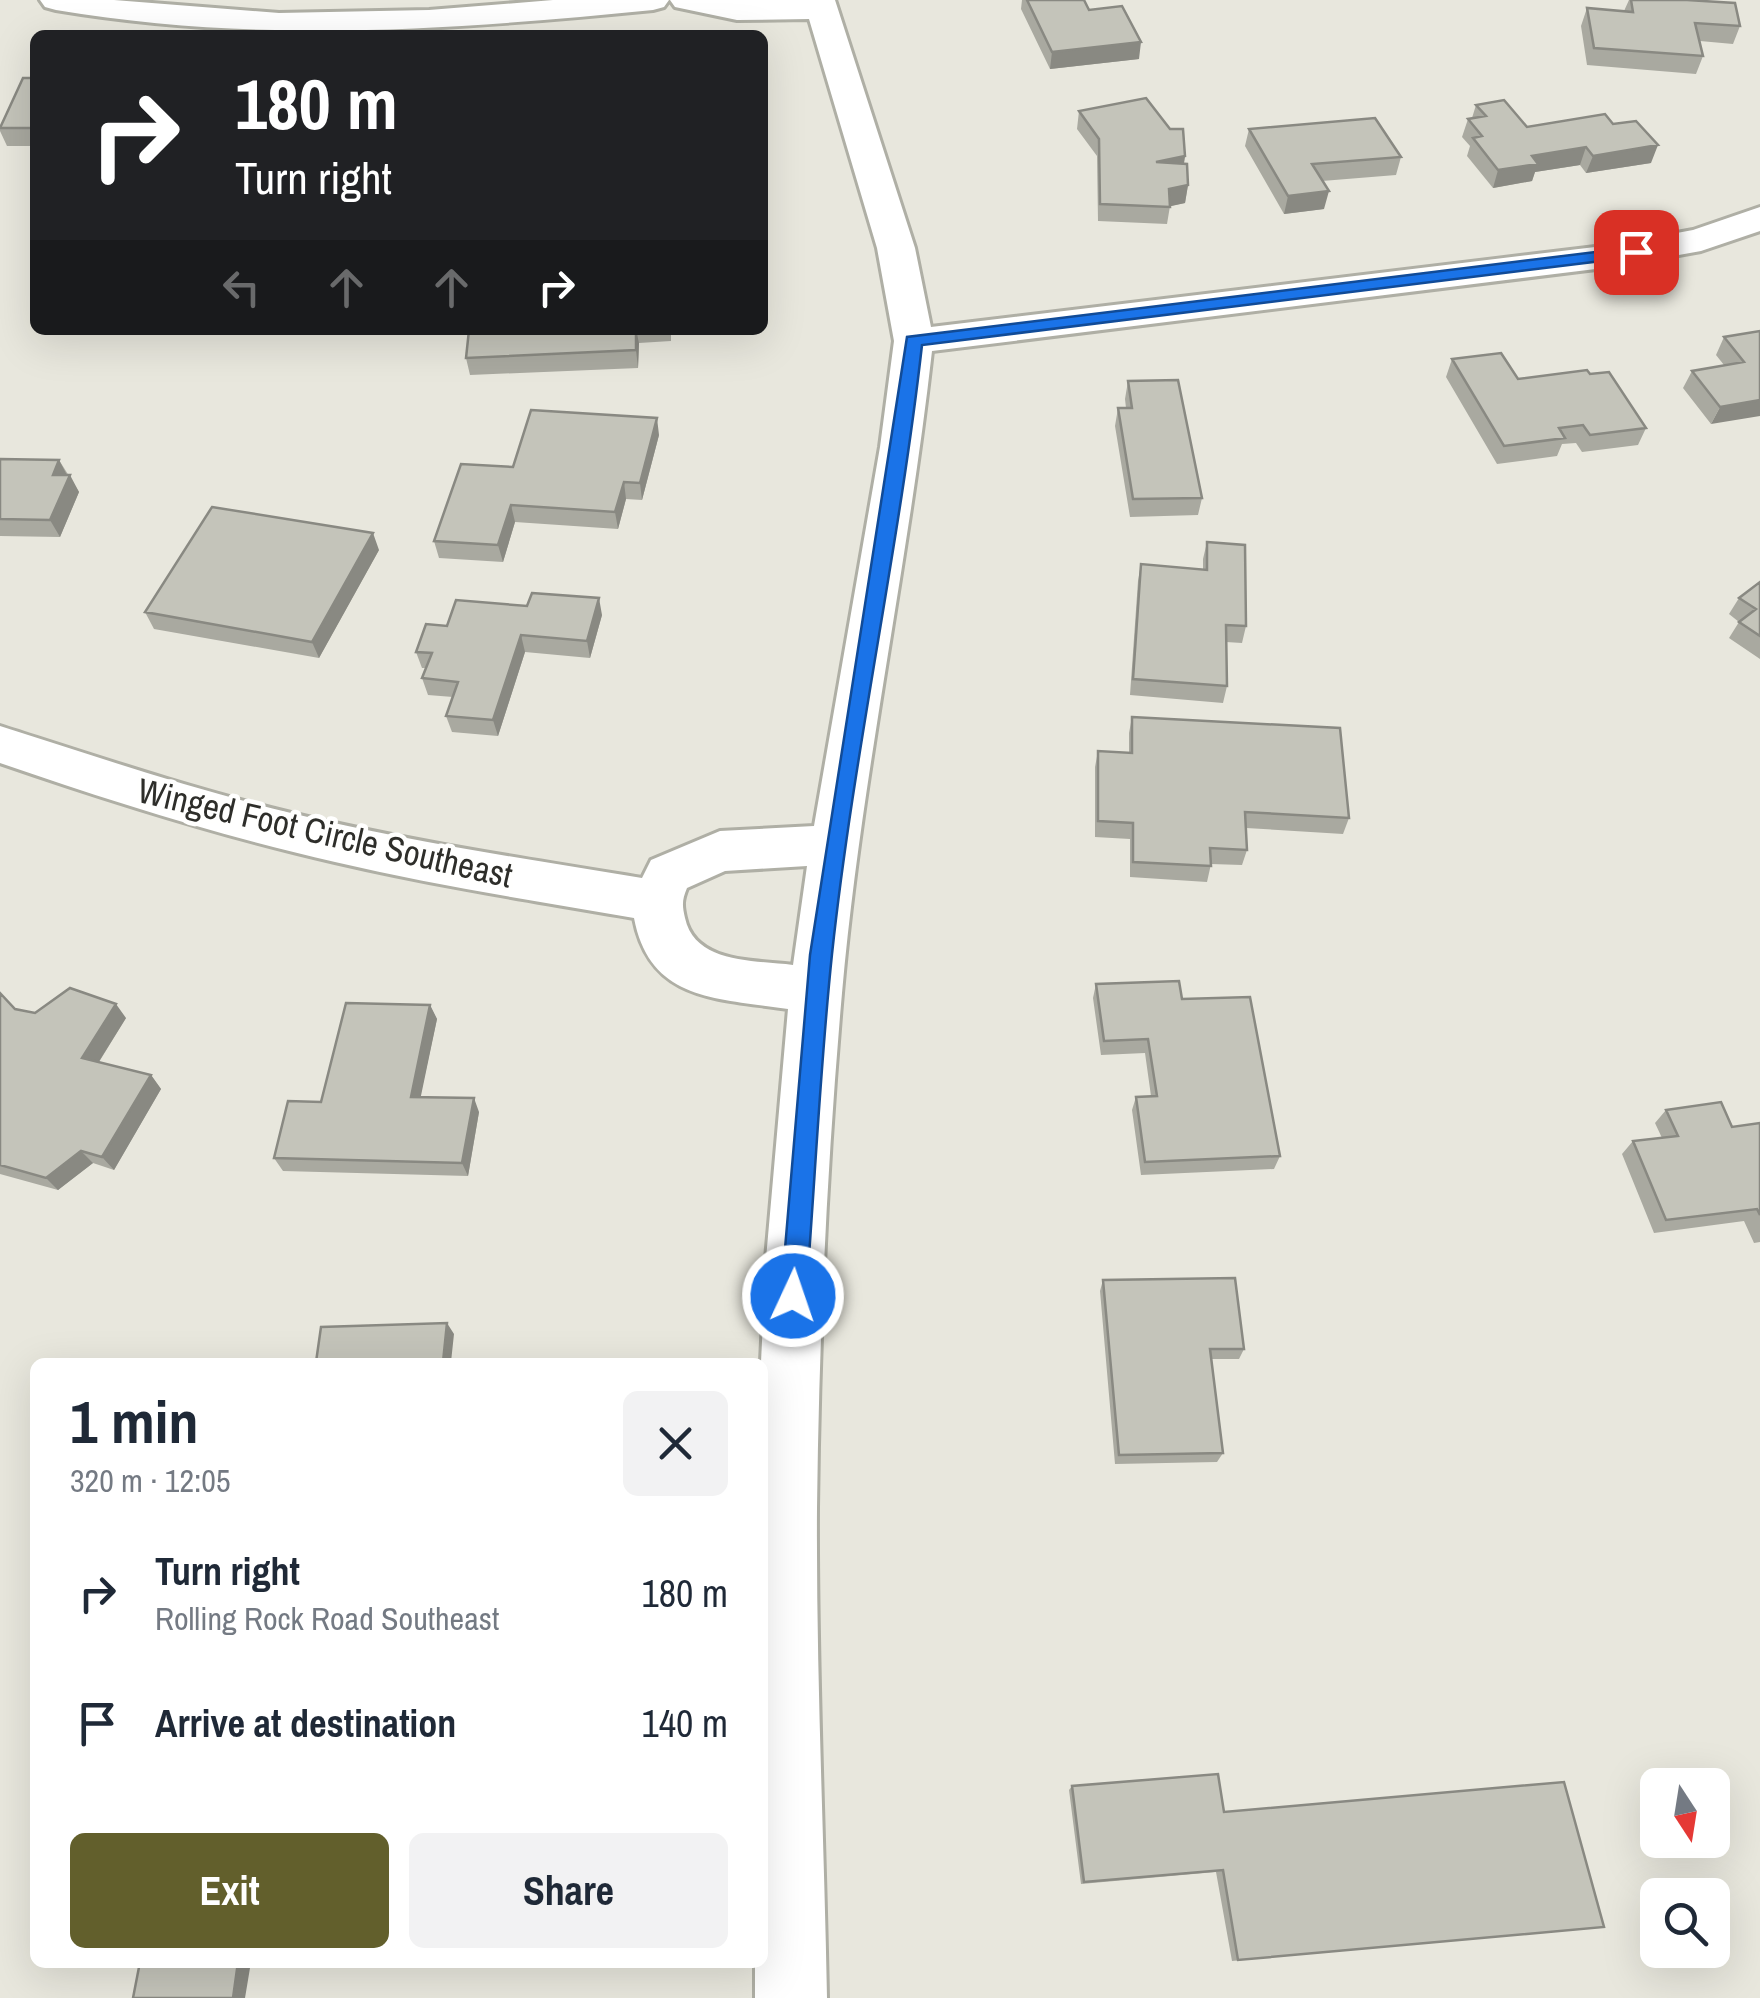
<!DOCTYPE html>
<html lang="en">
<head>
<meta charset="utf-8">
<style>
	body { margin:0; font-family:"Archivo Narrow",sans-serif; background:#f2f2f3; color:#1f2937; height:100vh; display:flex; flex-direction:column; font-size:38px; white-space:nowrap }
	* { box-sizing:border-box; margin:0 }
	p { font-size:32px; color:#747a83 }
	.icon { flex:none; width:55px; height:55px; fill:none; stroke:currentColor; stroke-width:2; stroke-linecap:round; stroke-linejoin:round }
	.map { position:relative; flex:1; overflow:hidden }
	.panel { position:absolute; left:30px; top:1358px; width:738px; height:610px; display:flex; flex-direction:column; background:#fff; border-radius:15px; box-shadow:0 10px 40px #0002 }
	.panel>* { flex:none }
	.guide { position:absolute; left:30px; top:30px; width:738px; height:305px; border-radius:15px; box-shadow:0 10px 40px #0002; background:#202124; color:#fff; overflow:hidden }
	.needle { width:65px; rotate:168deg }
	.controls { position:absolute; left:1640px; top:1768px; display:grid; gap:20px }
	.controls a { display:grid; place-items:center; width:90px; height:90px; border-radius:15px; background:#fff; box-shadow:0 10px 40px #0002; font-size:50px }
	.pin { position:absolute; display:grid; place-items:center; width:85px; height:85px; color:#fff; margin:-42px; border-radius:20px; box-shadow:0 5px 15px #0006 }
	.me { position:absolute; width:110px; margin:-55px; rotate:3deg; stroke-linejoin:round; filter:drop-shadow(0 0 8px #0008) }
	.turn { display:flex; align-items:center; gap:35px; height:210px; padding:0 40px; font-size:45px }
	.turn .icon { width:130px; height:130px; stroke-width:2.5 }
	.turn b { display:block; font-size:70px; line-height:85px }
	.lanes { display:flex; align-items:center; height:95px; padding:0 40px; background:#0003; justify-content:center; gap:50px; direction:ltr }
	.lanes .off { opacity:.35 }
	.round { display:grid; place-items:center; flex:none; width:105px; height:105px; border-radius:15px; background:#f2f2f3 }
	.headline { display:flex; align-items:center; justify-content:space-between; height:170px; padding:0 40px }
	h1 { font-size:60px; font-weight:700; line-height:75px }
	.action { display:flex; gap:20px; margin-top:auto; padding:20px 40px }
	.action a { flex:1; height:115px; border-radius:15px; background:#625f2c; color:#fff; font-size:40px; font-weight:700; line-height:115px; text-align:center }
	.action a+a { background:#f2f2f3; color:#1f2937 }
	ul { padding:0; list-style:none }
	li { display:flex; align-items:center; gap:30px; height:130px; padding:0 40px }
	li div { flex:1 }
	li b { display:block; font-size:38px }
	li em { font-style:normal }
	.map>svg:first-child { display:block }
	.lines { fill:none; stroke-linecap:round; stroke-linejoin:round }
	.minor-casing { stroke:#afafa5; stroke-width:6 }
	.minor { fill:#fff; fill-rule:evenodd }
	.wall { fill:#a9a9a0 }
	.shaded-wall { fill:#898982 }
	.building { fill:#c4c4ba; stroke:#898982; stroke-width:2.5 }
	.route { fill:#1a73e8; stroke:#114b97; stroke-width:2.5 }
	.labels { text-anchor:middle; stroke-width:9; stroke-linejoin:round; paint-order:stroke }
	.street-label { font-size:35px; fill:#2e2e2a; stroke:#fffffe }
</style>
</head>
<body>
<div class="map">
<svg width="1760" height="1998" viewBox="0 0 1760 1998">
	<rect width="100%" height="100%" fill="#e8e7dd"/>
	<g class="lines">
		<defs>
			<path id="minor" d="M40 0H114L279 13 429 10 553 0H669L664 7 653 10C450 30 259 44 56 10L45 7Z
				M670 0H835L915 248 931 327 1612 245 1693 230 1760 207V231L1701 251 1612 267 932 351C908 566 861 778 842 993 827 1164 819 1336 817 1508 816 1671 824 1835 827 1998H755V1962H762L761 1362 766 1259 788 1009C718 998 650 1002 634 918 534 901 434 885 335 862 221 836 110 801 0 763V726C97 757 192 789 291 813 407 841 525 859 642 878L651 860 720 831 814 826 880 447 894 341 877 248 809 19 737 20 675 7ZM807 866 793 965C755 960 695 964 685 918 682 905 682 900 687 888L725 871Z"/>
		</defs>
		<!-- minor casing -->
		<use href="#minor" class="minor-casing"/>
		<!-- minor -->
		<use href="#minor" class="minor"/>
	</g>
	<!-- wall -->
	<path class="wall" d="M1022 0H1084L1089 10 1139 59 1050 69 1021 9Z
		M1629 0H1687L1740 26 1733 44 1700 41 1703 56 1696 74 1587 65 1581 26 1587 8 1624 11Z
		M35 78V146H7L0 131V126Z
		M1476 105 1527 127 1651 163 1586 173 1580 165 1535 172 1532 181 1493 188 1467 156 1470 146 1462 137 1468 119 1472 118Z
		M1079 111 1185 156 1184 164 1188 185 1185 203 1170 206 1167 224 1098 221 1097 156 1077 129Z
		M1249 129 1401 157 1396 175 1322 181 1324 209 1284 214 1245 146Z
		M469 330H671V341L639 343 638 368 470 375 466 358Z
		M1760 331 1711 424 1683 388 1692 371 1724 365 1716 355 1724 337Z
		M1452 359 1518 379 1590 374 1646 428 1638 445 1582 452 1576 443 1562 444 1557 456 1497 464 1446 377Z
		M1128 381 1202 498 1198 515 1130 517 1115 426 1118 408H1126L1125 399Z
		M659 435 642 500 626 499 618 529 515 522 503 562 439 558 434 541 513 467Z
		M0 459 59 460 79 492 60 537 0 536Z
		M1207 542 1246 626 1242 643 1226 642 1227 686 1223 703 1130 695 1138 581 1141 564 1203 569V559Z
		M379 550 319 658 154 629 145 612Z
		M1760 582V659L1729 638 1739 622 1729 614 1739 598Z
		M602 615 590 658 525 652 498 736 452 732 446 716 453 697 428 695 422 678 426 668H422L416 652 447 626Z
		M1132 717 1349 818 1343 834 1246 828 1247 850 1242 865 1211 864 1207 882 1130 877V839L1095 837V767L1098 751 1129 753V733Z
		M1096 984 1182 999 1280 1156 1274 1169 1141 1175 1132 1110 1136 1097 1151 1096 1145 1053 1101 1055 1093 998Z
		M0 993 15 1009 35 1013 126 1018 99 1062 151 1075 161 1089 114 1170 93 1163 58 1190 0 1174Z
		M430 1005 437 1019 420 1097 479 1112 468 1176 283 1171 274 1158 321 1102Z
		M1666 1110 1732 1127 1760 1123V1242L1754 1243 1744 1221 1654 1233 1622 1154 1633 1141 1662 1138 1655 1123Z
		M1103 1280 1244 1349 1239 1359H1211L1223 1453 1217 1462 1115 1464 1100 1291Z
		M1072 1786 1224 1812 1604 1927 1232 1961 1216 1872 1081 1884 1069 1790Z"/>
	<!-- shaded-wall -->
	<path class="shaded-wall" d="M1141 42 1139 59 1050 69 1052 52Z
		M1658 145 1651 163 1586 173 1593 156Z
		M1586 147 1580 165 1535 172 1532 181 1493 188 1498 170 1532 156Z
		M1185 156 1182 174 1156 162Z
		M1188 185 1185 203 1167 207 1169 189Z
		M1329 191 1324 209 1284 214 1288 196Z
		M636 330 639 343 638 368 636 350Z
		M1760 400V416L1711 424 1720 407Z
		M657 418 659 435 642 500 640 483Z
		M59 460 68 477 53 475Z
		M70 475 79 492 60 537 50 520Z
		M624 482 626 499 618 529 615 512Z
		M511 505 515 522 503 562 498 545Z
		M373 533 379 550 319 658 312 642Z
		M599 598 602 615 590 658 587 641Z
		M521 635 525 652 498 736 493 720Z
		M116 1004 126 1018 93 1071 82 1058Z
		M430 1005 437 1019 418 1110 411 1097Z
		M151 1075 161 1089 114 1170 102 1157Z
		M474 1098 479 1112 468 1176 462 1163Z
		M81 1151 93 1163 58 1190 46 1178Z
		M447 1323 454 1334 451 1362H443Z
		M238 1962H251L245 1998H233Z"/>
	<!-- building -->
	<path class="building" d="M1027 0H1084L1089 10 1122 6 1141 42 1052 52Z
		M1631 0H1687L1735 3 1740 26 1695 23 1703 56 1594 48 1587 8 1633 12Z
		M23 78H35V128H0Z
		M1146 98 1170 129H1183L1185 156 1156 162 1187 164 1188 185 1169 189 1170 207 1100 204 1099 139 1079 111Z
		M1504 100 1527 127 1605 114 1613 124 1636 121 1658 145 1593 156 1586 147 1532 156 1538 164 1498 170 1473 138 1482 136 1468 119 1486 116 1476 105Z
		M1375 118 1401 157 1312 164 1329 191 1288 196 1249 129Z
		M469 330H636V350L466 358Z
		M1760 331V400L1720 407 1692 371 1744 362 1724 337Z
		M1501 353 1518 379 1587 370 1590 374 1609 372 1646 428 1590 435 1583 425 1559 428 1565 438 1504 446 1452 359Z
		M1178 380 1202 498 1133 499 1118 408H1132L1128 381Z
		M531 410 657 418 640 483 624 482 615 512 511 505 498 545 434 541 461 464 513 467Z
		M0 459 59 460 53 475H70L50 520 0 519Z
		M212 507 373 533 312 642 145 612Z
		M1207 542 1245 545 1246 626 1226 625 1227 686 1133 679 1141 564 1207 570Z
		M1760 582V636L1739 622 1756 609 1739 598Z
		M532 593 599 598 587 641 521 635 493 720 446 716 458 682 422 678 432 653 416 652 426 624 447 626 456 600 527 606Z
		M1132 717 1340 728 1349 818 1245 812 1247 850 1210 848 1211 866 1133 862V823L1098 821V751L1132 753Z
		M1179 981 1182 999 1250 997 1280 1156 1145 1162 1136 1097 1157 1096 1148 1039 1104 1041 1096 984Z
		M70 988 116 1004 82 1058 151 1075 102 1157 81 1151 46 1178 0 1165V993L15 1009 35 1013Z
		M346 1003 430 1005 411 1097 474 1098 462 1163 274 1158 288 1101 321 1102Z
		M1721 1102 1732 1127 1760 1123V1215L1757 1209 1666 1220 1633 1141 1678 1136 1666 1110Z
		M1235 1278 1244 1349H1210L1223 1453 1119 1455 1103 1280Z
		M447 1323 443 1362H316L321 1327Z
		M1218 1774 1224 1812 1564 1782 1604 1927 1238 1960 1223 1870 1084 1882 1072 1786Z
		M140 1962H238L233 1998H133Z"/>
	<!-- route -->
	<path class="route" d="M1636 247 1644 252 1642 256 922 345C899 549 854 750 832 954 820 1068 815 1182 806 1296L802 1304 793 1307 784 1304 781 1296 810 955 907 337Z"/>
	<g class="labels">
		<!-- street labels -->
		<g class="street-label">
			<text transform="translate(325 833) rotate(13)" y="12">Winged Foot Circle Southeast</text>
		</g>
	</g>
</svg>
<div class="controls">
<a><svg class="needle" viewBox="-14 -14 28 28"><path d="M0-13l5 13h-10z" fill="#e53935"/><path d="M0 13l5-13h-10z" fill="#747a83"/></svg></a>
<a><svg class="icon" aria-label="search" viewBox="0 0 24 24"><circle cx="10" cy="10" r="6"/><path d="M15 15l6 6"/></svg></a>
</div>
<div class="pin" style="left:1636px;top:252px;background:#d93025"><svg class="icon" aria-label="arrive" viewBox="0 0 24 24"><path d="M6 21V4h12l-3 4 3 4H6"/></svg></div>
<svg class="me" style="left:793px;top:1296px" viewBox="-20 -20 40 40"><circle r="17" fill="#1a73e8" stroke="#fff" stroke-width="3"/><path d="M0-11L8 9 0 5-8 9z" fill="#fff"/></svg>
<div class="guide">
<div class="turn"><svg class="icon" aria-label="right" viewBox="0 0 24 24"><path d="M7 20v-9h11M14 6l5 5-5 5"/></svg><div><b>180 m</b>Turn right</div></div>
<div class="lanes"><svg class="icon off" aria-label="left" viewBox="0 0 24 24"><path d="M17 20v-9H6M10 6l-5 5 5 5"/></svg><svg class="icon off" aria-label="ahead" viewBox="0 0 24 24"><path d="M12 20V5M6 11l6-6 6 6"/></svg><svg class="icon off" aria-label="ahead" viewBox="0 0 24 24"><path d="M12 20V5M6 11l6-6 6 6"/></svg><svg class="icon" aria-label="right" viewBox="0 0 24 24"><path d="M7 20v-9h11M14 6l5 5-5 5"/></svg></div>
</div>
<section class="panel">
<div class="headline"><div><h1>1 min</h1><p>320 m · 12:05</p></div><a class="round"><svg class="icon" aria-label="close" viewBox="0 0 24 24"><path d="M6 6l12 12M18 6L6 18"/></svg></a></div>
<ul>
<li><svg class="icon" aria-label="right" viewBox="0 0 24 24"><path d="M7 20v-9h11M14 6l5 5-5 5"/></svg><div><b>Turn right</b><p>Rolling Rock Road Southeast</p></div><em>180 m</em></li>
<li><svg class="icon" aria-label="arrive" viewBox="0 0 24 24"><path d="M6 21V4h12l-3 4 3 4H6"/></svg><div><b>Arrive at destination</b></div><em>140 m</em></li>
</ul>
<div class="action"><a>Exit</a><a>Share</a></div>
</section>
</div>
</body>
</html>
